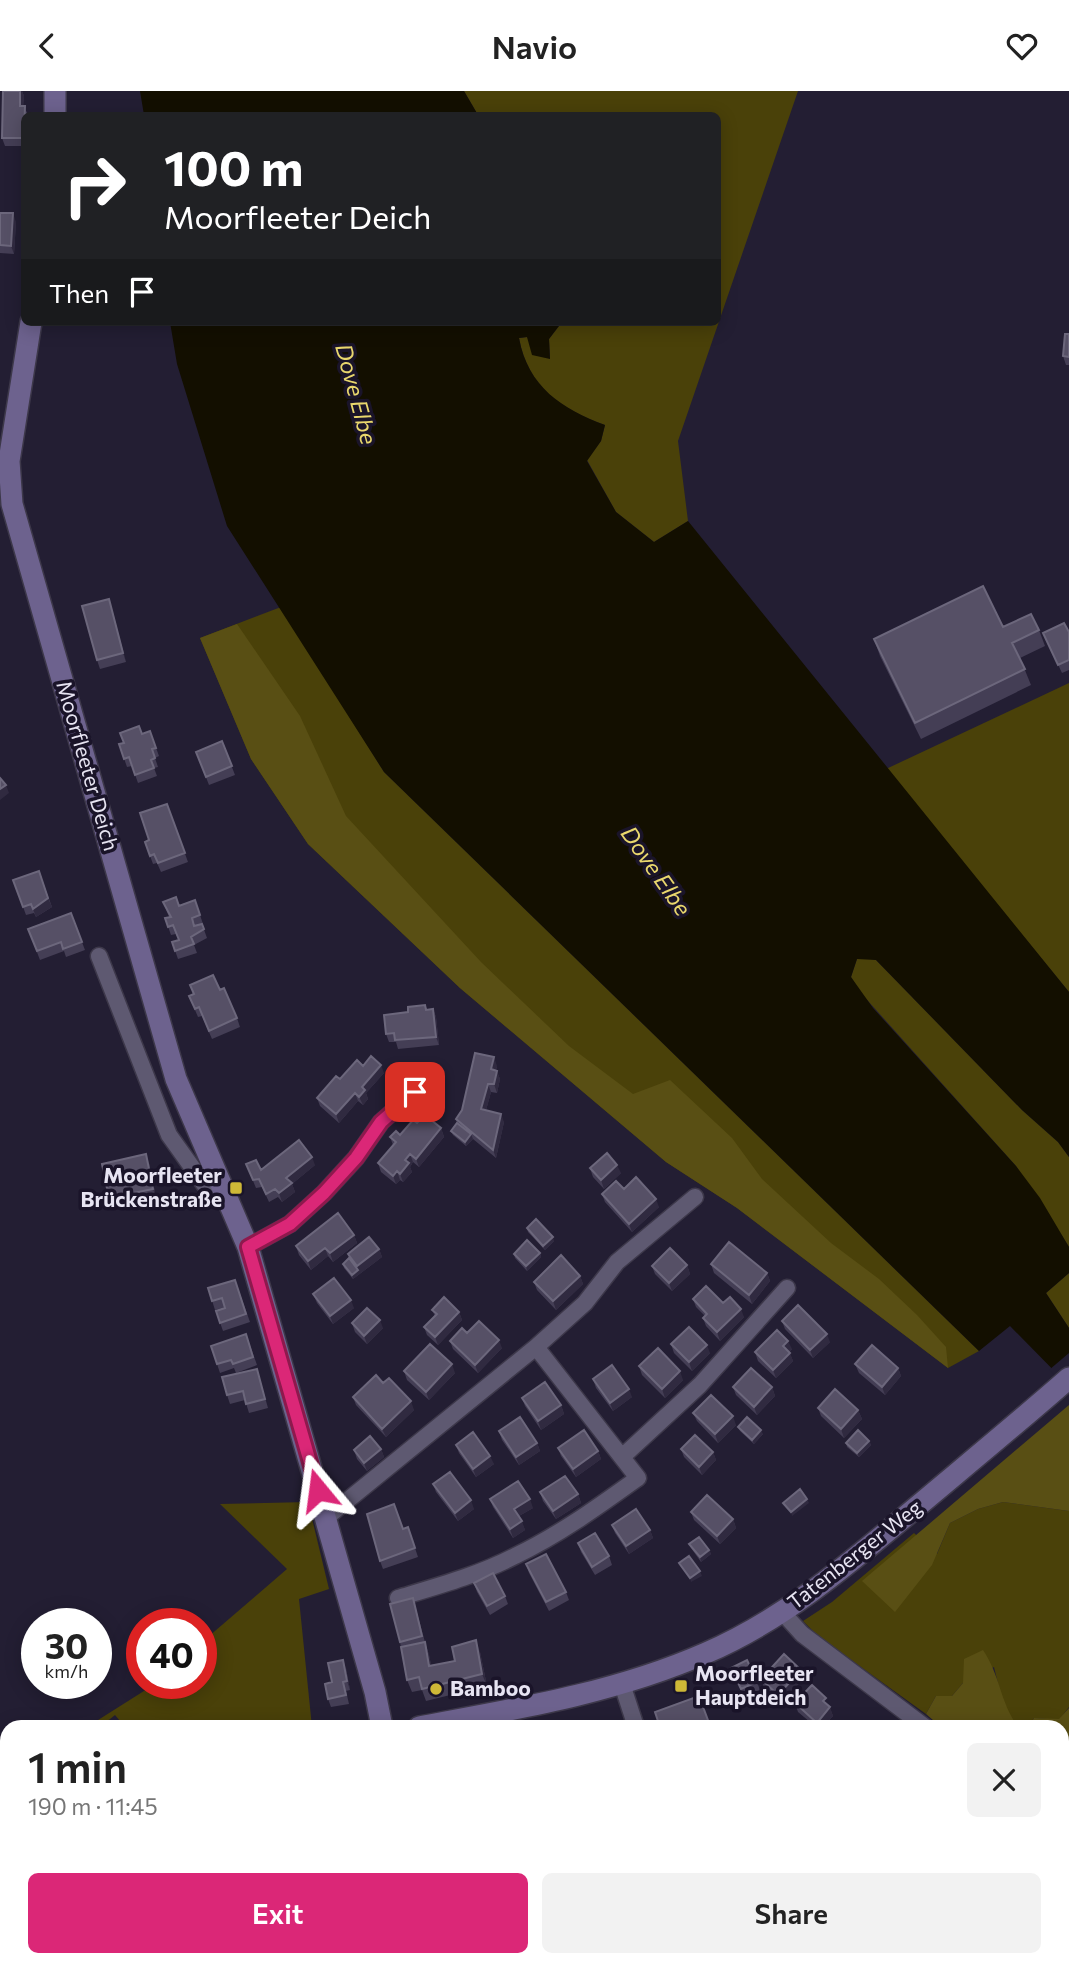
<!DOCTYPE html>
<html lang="en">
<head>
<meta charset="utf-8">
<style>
	body { margin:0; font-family:Commissioner,sans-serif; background:#f2f2f2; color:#222; height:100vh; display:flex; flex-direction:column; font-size:26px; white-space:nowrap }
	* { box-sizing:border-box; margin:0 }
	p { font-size:23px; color:#767676 }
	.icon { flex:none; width:38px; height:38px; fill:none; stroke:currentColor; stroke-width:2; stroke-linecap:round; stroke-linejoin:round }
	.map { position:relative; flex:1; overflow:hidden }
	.drawer { position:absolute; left:0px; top:1629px; width:1069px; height:247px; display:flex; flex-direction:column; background:#fff; border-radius:21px 21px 0 0; box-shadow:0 4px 18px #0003 }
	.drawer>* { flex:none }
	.guide { position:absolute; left:21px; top:21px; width:700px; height:214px; border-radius:10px; box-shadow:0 4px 18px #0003; background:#202124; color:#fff; overflow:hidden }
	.speed { position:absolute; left:21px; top:1517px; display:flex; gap:14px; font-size:35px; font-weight:700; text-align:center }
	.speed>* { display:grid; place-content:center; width:91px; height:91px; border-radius:50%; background:#fff; box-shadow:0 4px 18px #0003; line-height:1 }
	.speed small { font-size:18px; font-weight:400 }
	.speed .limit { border:10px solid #d22; background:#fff; color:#111 }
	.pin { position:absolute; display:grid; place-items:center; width:60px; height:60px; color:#fff; margin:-30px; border-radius:14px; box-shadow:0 4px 10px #0006 }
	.me { position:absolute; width:77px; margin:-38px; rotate:344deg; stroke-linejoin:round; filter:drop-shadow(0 0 5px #0008) }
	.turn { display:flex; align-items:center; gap:24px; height:147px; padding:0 28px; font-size:32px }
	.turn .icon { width:91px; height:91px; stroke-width:2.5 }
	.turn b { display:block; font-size:49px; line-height:60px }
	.then { display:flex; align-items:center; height:66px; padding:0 28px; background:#0003; gap:14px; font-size:26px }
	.round { display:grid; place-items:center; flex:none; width:74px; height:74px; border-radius:10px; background:#f2f2f2 }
	.headline { display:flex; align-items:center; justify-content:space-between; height:119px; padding:0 28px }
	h1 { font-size:42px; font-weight:600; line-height:52px }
	.button { display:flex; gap:14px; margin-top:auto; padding:14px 28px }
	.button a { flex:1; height:80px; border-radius:10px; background:#db2777; color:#fff; font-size:28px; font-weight:600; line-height:80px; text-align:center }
	.button a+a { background:#f2f2f2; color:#222 }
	header { display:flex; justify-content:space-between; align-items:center; height:91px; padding:0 28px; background:#fff; font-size:32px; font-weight:600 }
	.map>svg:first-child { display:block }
	.built { fill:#2d2641 }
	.green { fill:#4a4109 }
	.forest { fill:#594f14 }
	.water { fill:#130f00 }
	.pier { fill:#231e33 }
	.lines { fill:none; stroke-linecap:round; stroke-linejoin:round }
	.street-casing { stroke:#3d384a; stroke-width:19 }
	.secondary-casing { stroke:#3d384a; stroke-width:24 }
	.street { stroke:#5e5971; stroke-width:16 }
	.secondary { stroke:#6d628e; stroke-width:21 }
	.wall { fill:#443e55 }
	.shaded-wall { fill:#302a40 }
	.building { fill:#565066; stroke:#6c677c; stroke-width:2 }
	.route-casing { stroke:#8e194d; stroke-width:18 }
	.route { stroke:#db2777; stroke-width:12 }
	.poi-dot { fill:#ceb837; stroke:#1a1429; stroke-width:2.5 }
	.labels { text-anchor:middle; stroke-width:7; stroke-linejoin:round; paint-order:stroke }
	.street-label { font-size:21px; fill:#e7e4f2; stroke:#1a1429 }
	.poi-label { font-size:21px; font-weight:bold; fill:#e7e4f2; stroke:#1a1429; text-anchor:start }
	.water-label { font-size:23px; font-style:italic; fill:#e9d76d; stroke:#1a1429 }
</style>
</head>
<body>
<header><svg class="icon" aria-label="back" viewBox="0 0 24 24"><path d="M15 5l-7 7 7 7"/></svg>Navio<svg class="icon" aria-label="heart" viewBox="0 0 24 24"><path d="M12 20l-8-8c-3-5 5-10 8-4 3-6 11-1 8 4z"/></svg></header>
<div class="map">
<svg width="1069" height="1875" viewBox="0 0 1069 1875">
	<rect width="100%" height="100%" fill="#231e33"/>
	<!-- built -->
	<path class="built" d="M7 1717V1759L0 1752V1723Z"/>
	<!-- green -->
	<path class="green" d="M464 0H798L678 350 688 430 654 451 616 421 587 369 601 350 605 334C561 318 528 296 519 247L527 246 550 268 549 248 562 231H718V24H478Z
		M281 516 384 681 979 1260 948 1277 737 1117 666 1071 460 897 308 753 251 668 200 547Z
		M1069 592V901L886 678Z
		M862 866 876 869 1022 1019 1058 1051 1069 1066V1156L1016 1075 860 901 851 886 857 868Z
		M1069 1182V1237L1046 1202Z
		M308 1411 329 1498 299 1508 312 1636H125L115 1624 100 1636H87L155 1593 201 1592V1552L287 1478 220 1413Z
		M1003 1411 1069 1420V1616L1059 1629 1034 1627 1029 1636H1018L1004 1617 994 1576 963 1592 952 1605H936L926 1623 818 1545 803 1530 832 1511 914 1442 937 1463 950 1432 978 1418Z
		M7 1688V1717L0 1723V1693Z
		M0 1752 7 1759V1869H26L22 1875H0Z
		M457 1869H496L511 1875H454Z
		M518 1869H701L703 1875H514Z
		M730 1869H897L903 1875H734Z"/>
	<!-- forest -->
	<path class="forest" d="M237 533 300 625 346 725 481 871 569 955 633 1003 670 989 732 1047 762 1088 831 1152 879 1188 917 1224 946 1256 948 1277 737 1117 666 1071 460 897 308 753 251 668 200 547Z
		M1069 1314V1420L1003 1411 978 1418 950 1432 932 1474 895 1521 862 1490Z
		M983 1559C1001 1586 999 1609 1018 1636H941L926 1623 936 1605H952L963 1592 964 1568Z
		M1069 1617V1705L1062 1713V1636H1029L1034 1627 1059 1628Z"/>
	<!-- water -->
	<path class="water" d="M140 0H464L478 24H144Z
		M170 231H562L549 248 550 268 532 264 527 246 519 247C528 296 562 318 605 334L601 350 587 370 616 421 654 451 688 430 1069 901V1066L1058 1051 1022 1019 876 869 857 868 851 886 873 917 1016 1075 1040 1107 1069 1156V1182L1046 1202 1069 1237V1295L1010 1235 979 1260 384 681 227 435 177 273Z"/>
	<!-- pier -->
	<path class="pier" d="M1069 1262V1298L1049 1279Z"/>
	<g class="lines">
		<defs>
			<path id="street" d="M99 865 169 1044 209 1100 227 1109
				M248 1156 290 1133 324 1102 356 1067 381 1031 415 1001
				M622 1366 700 1294 787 1197
				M327 1426 536 1256 585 1212 617 1171 695 1106
				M398 1507C438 1495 478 1484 515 1465 559 1444 599 1415 638 1387L536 1256
				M783 1522 802 1543 925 1636
				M622 1593 636 1636
				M1062 1758 1069 1764
				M718 1869 721 1875
				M328 1875 331 1869"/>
			<path id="secondary" d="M55 0V24
				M31 231 9 370 12 413 176 988 248 1156 375 1601 382 1636
				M419 1636C516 1618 615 1602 706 1562 787 1527 852 1470 919 1414 969 1372 1020 1330 1069 1287
				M41 1875 45 1869"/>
		</defs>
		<!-- street casing -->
		<use href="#street" class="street-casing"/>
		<!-- secondary casing -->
		<use href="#secondary" class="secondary-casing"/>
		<!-- street -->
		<use href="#street" class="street"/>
		<!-- secondary -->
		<use href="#secondary" class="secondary"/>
	</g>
	<!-- wall -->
	<path class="wall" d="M3 0H22L24 5 23 15 28 23V24H24V55H5L2 47Z
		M0 122 16 131 14 163 0 162Z
		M1069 243V274H1066L1063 265Z
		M109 508 126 571 100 578 97 569Z
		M1003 536 1039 539 1045 555 1020 567 1031 594 921 648 880 565 874 548Z
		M1069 541V579L1062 582 1043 542Z
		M150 640 159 665 155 667 158 676 154 677 157 685 138 692 132 675 127 676 119 653Z
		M222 650 235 684 209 694 196 661Z
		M167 713 188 771 161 781 157 772 153 773 145 751 149 749Z
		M39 780 52 816 36 826 34 822 26 824 13 789Z
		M195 809 203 833H202L207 847 194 854 197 862 178 868 172 851 179 849 176 843 171 844 165 827 169 826 163 811 179 814Z
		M71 822 85 859 66 866 64 860 40 869 28 838Z
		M220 899 237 927 240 936 212 948 202 925 198 926 189 905Z
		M425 914 427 918H433L436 926 439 954 398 958 396 951H389L386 943 408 921Z
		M363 975 384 982 366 1002 368 1008 363 1014 358 1010 339 1032 320 1015 317 1007 340 988Z
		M497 975 496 979 500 988 497 1002 491 1001 486 1019 504 1031 496 1067 473 1048 466 1055 453 1044 451 1040 457 1032 456 1028Z
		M417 1032 441 1037 444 1046 419 1076 413 1071 410 1076 412 1081 403 1091 400 1089 396 1093 381 1081 378 1072 393 1054 390 1046 400 1044Z
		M149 1072 156 1106 112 1116 109 1107Z
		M246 1073 261 1079 315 1074 292 1093 295 1101 282 1111 278 1106 269 1111 262 1096 256 1097Z
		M590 1077 621 1082 604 1098 593 1086Z
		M624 1098 659 1116 632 1141 605 1111 602 1103Z
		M527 1137 554 1150 545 1159 528 1141Z
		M354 1144 357 1152 333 1171 328 1165 311 1179 299 1164 296 1155Z
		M379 1158 382 1166 353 1188 344 1177 343 1173 349 1168 348 1163Z
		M540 1162 541 1166 527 1180 515 1167 514 1163Z
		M711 1173 767 1182 770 1190 752 1213 714 1182Z
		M687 1174 690 1183 672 1200 655 1183 652 1175Z
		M580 1185 583 1193 556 1219 537 1199 534 1191Z
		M235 1189 250 1231 223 1240 216 1220 225 1217V1216L215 1219 208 1197Z
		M313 1203 354 1217 333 1233 317 1212Z
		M693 1208 723 1212 744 1226 720 1250 706 1235 703 1227 705 1225 696 1216Z
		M432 1219 459 1221 462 1229 438 1254 427 1244 424 1236 435 1225Z
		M782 1230 830 1251 813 1267 785 1238Z
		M352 1232 383 1237 367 1253 355 1241Z
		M467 1242 502 1257 478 1282 453 1258 450 1250Z
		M246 1243 257 1274 236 1282 234 1277 220 1282 211 1255Z
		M671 1253 710 1262 692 1280 674 1262Z
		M792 1258 789 1261 793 1270 776 1287 758 1270 755 1261Z
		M855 1273 898 1277 901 1285 885 1304 859 1282Z
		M639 1275 683 1289 665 1307 642 1284Z
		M257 1278 268 1317 249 1322 245 1309 230 1313 227 1304Z
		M404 1280 455 1282 429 1309 407 1289Z
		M593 1288 632 1306 613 1320 596 1297Z
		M383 1292 414 1319 386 1346 356 1314 353 1306Z
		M733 1296H772L775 1305 757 1324 736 1304Z
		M522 1307 561 1314 564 1323 541 1339 525 1315Z
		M818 1317 858 1319 862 1328 844 1347 821 1325Z
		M693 1322 736 1334 718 1352 697 1330Z
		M738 1336 763 1343 754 1353 740 1340Z
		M499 1340 537 1352 540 1360 519 1374 502 1349Z
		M869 1350 871 1354 859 1366 847 1356 846 1352Z
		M456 1354 494 1373 476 1386 459 1362Z
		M558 1357 598 1360 601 1368 576 1386 561 1365Z
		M381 1358 384 1366 367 1380 357 1368 354 1359Z
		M681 1358 713 1361 716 1369 702 1384 684 1366Z
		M433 1393 474 1418 458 1430 436 1401Z
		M540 1401 578 1403 581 1412 556 1428 543 1410Z
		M490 1408 533 1417 519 1425 525 1439 513 1447 493 1416Z
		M691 1421 733 1428 736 1437 720 1453 694 1429Z
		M612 1434 650 1439 653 1447 629 1463 615 1442Z
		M408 1436 418 1466 383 1478 380 1470 403 1438Z
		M578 1452 609 1465 612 1474 595 1484 581 1461Z
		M689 1453 709 1459 711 1463 701 1471 691 1457Z
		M526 1473 566 1501 569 1509 549 1520 529 1482Z
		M474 1492 505 1505 508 1513 490 1524 477 1501Z
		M413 1507 425 1551 429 1564 431 1574 455 1570 480 1561 487 1595 426 1610 422 1599 412 1601 407 1589 400 1551Z
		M346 1577 350 1599 346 1600 349 1613 331 1616 328 1608 332 1591Z
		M731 1577 757 1591 760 1599 744 1606Z
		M804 1587 781 1612 764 1597 761 1588Z
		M699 1605 710 1636H660Z
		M795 1612 829 1615 833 1625 823 1636H816L798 1621Z
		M1062 1824 1069 1830V1875L1062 1869Z
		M377 1869H441L443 1875H374Z"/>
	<!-- shaded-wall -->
	<path class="shaded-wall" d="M20 0H22L24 5 23 23 20 15Z
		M13 122 16 131 14 163 11 155Z
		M109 508 112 517 126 571 123 562Z
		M6 694 9 702 0 709V698Z
		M48 807 52 816 36 826 33 818Z
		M433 918 436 926 439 954 436 946Z
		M494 966 497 975 494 987 491 978Z
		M381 974 384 982 366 1002 368 1008 363 1014 359 1006 362 996Z
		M497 980 500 988 497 1002 494 993Z
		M488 993 491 1001 484 1027 481 1018Z
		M355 1002 358 1010 339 1032 336 1023Z
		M501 1023 504 1031 496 1067 493 1059Z
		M441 1037 444 1046 419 1076 416 1068Z
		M471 1043 473 1048 466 1055 465 1051Z
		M146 1063 149 1072 156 1106 153 1098Z
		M410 1063 413 1071 410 1076 412 1081 403 1091 400 1083 405 1069Z
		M312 1066 315 1074 292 1093 295 1101 282 1111 279 1102 286 1087Z
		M617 1074 621 1082 604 1098 601 1089Z
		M397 1080 400 1089 396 1093 393 1085Z
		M656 1108 659 1116 632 1141 629 1133Z
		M354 1144 357 1152 333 1171 330 1162Z
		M553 1146 554 1150 545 1159 543 1155Z
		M325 1157 328 1165 311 1179 308 1170Z
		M379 1158 382 1166 353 1188 352 1184 358 1179 357 1175Z
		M540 1162 541 1166 527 1180 526 1175Z
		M687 1174 690 1183 672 1200 669 1192Z
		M767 1182 770 1190 752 1213 749 1204Z
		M580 1185 583 1193 556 1219 553 1210Z
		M351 1209 354 1217 333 1233 330 1225Z
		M741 1218 744 1226 720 1250 717 1241Z
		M459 1221 462 1229 438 1254 435 1246Z
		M380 1229 383 1237 367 1253 364 1245Z
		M827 1243 830 1251 813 1267 810 1259Z
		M499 1249 502 1257 478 1282 475 1274Z
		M788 1250 792 1258 786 1264 783 1255Z
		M707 1254 710 1262 692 1280 689 1271Z
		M790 1262 793 1270 776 1287 773 1279Z
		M452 1273 455 1282 429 1309 426 1301Z
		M898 1277 901 1285 885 1304 882 1296Z
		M680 1280 683 1289 665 1307 662 1298Z
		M772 1296 775 1305 757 1324 754 1316Z
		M629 1298 632 1306 613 1320 610 1312Z
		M411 1310 414 1319 386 1346 382 1338Z
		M561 1314 564 1323 541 1339 538 1330Z
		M858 1319 862 1328 844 1347 841 1338Z
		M733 1325 736 1334 718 1352 715 1343Z
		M761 1339 763 1343 754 1353 752 1349Z
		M869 1350 871 1354 859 1366 857 1362Z
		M537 1352 540 1360 519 1374 516 1366Z
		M381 1358 384 1366 367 1380 364 1372Z
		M598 1360 601 1368 576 1386 573 1378Z
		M713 1361 716 1369 702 1384 699 1376Z
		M490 1365 494 1373 476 1386 473 1378Z
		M578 1403 581 1412 556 1428 553 1420Z
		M530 1408 533 1417 517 1426 514 1418Z
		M807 1408 809 1412 792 1425 791 1421Z
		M471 1409 474 1418 458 1430 455 1422Z
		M733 1428 736 1437 720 1453 717 1445Z
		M522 1430 525 1439 513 1447 510 1438Z
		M650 1439 653 1447 629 1463 626 1455Z
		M709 1459 711 1463 701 1471 700 1466Z
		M700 1480 702 1485 691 1491 690 1487Z
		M413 1507 425 1554V1551L429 1564 434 1587 429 1575 425 1554Z
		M476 1549 480 1561 487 1595 482 1583Z
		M343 1569 346 1577 350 1599 347 1590Z
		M801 1579 804 1587 781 1612 778 1604Z
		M830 1616 833 1625 823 1636H818L817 1632Z
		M440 1869H441L443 1875H437Z"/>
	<!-- building -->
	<path class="building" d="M3 0H20V15H25L24 47H2Z
		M0 122H13L11 155 0 154Z
		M1065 243H1069V266L1063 265Z
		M983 495 1003 536 1031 523 1039 539 1012 552 1025 578 915 632 874 548Z
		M109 508 123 562 97 569 82 515Z
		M1064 532 1069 541V569L1058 574 1043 542Z
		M139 635 142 643 150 640 156 657 152 658 155 667 151 669 154 677 135 684 129 666 124 668 119 653 124 652 120 642Z
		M222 650 232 675 206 686 196 661Z
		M0 687 6 694 0 698Z
		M167 713 185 762 158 772 154 763 150 765 145 751 149 749 140 722Z
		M39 780 48 807 33 818 31 813 23 816 13 789Z
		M176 806 179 815 195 809 200 824 192 827 194 835 202 833 204 838 191 846 194 853 175 860 172 851 179 849 173 834 168 836 165 827 171 826 163 811Z
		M71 822 82 851 63 858 61 851 37 860 28 838Z
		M213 884 220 899 224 897 237 927 209 940 199 916 195 918 189 905 194 903 190 894Z
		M425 914 426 919 433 918 436 946 395 949 394 942 386 943 384 924 408 921V916Z
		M475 962 494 966 491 978 497 980 494 993H488L481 1018 501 1023 493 1059 456 1028 462 1019Z
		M371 965 381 974 362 996 365 999 359 1006 355 1002 336 1023 317 1007 336 985 340 988 357 969 363 975Z
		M425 1024 441 1037 416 1068 410 1063 405 1069 409 1072 400 1083 397 1080 393 1085 378 1072 396 1051 390 1046 396 1040 400 1044 413 1029 417 1032Z
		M457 1032 471 1043 465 1051 451 1040Z
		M299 1049 312 1066 286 1087 292 1092 279 1102 275 1098 266 1103 259 1088 253 1089 246 1073 256 1069 261 1079Z
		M607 1062 617 1074 601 1089 590 1077Z
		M146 1063 153 1098 109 1107 102 1073Z
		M636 1086 656 1108 629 1133 602 1103 616 1090 624 1098Z
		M338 1122 354 1144 330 1162 325 1157 308 1170 296 1155Z
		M536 1128 553 1146 543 1155 527 1137Z
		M369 1146 379 1158 357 1175 348 1163Z
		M527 1149 540 1162 526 1175 514 1163Z
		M729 1151 767 1182 749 1204 711 1173Z
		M670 1157 687 1174 669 1192 652 1175Z
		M561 1164 580 1185 553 1210 534 1191Z
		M349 1167 358 1179 352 1184 343 1173Z
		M334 1187 351 1209 330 1225 313 1203Z
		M235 1189 246 1223 220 1232 216 1220 225 1217 222 1207 212 1210 208 1197Z
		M706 1195 723 1212 730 1206 741 1218 717 1241 703 1227 707 1223 693 1208Z
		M444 1206 459 1221 435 1246 424 1236 437 1223 432 1219Z
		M798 1214 827 1243 810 1259 782 1230Z
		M367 1217 380 1229 364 1245 352 1232Z
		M479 1230 499 1249 475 1274 450 1250 462 1237 467 1242Z
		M689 1236 707 1254 689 1271 671 1253Z
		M777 1239 788 1250 783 1255 790 1262 773 1279 755 1261Z
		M246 1243 253 1266 233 1273 231 1269 217 1273 211 1255Z
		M430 1253 452 1273 426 1301 404 1280Z
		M872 1254 898 1277 882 1296 855 1273Z
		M658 1257 680 1280 662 1298 639 1275Z
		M612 1274 629 1298 610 1312 593 1288Z
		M751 1277 772 1296 754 1316 733 1296Z
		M257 1278 265 1308 246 1313 243 1300 227 1304 222 1286Z
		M376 1284 383 1292 389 1287 411 1310 382 1338 353 1306Z
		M545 1291 561 1314 538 1330 522 1307Z
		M835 1298 858 1319 841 1338 818 1317Z
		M711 1304 733 1325 715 1343 693 1322Z
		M520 1326 537 1352 516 1366 499 1340Z
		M747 1326 761 1339 752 1349 738 1336Z
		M584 1339 598 1360 573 1378 558 1357Z
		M858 1339 869 1350 857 1362 846 1352Z
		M473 1341 490 1365 473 1378 456 1354Z
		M695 1344 713 1361 699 1376 681 1358Z
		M370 1345 381 1358 364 1372 354 1359Z
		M450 1381 471 1409 455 1422 433 1393Z
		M565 1385 578 1403 553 1420 540 1401Z
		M518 1390 530 1408 514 1418 522 1430 510 1438 490 1408Z
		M800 1398 807 1408 791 1421 783 1412Z
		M707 1404 733 1428 717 1445 691 1421Z
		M394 1413 403 1438 408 1436 415 1457 380 1470 367 1423Z
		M636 1418 650 1439 626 1455 612 1434Z
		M595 1442 609 1465 592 1476 578 1452Z
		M699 1446 709 1459 700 1466 689 1453Z
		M546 1463 566 1501 546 1511 526 1473Z
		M689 1465 700 1480 690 1487 679 1472Z
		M493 1482 505 1505 487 1515 474 1492Z
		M413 1507 422 1545 400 1551 390 1513Z
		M476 1549 482 1583 422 1598 419 1586 407 1589 401 1556 425 1551 429 1575 455 1570 452 1556Z
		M784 1563 801 1579 778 1604 761 1588Z
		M343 1569 347 1590 343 1591 346 1604 328 1608 325 1593 332 1591 328 1572Z
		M747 1569 757 1591 741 1598 731 1577Z
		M812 1594 826 1607 823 1610 830 1616 817 1632 795 1612Z
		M699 1605 709 1632 698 1636H660L655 1621Z
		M1062 1824 1069 1830V1870L1062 1863Z
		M377 1869 391 1875H374Z
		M393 1869H415L419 1870V1869H440L437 1875H407Z"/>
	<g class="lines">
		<defs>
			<path id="route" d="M318 1399 248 1156 290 1133 324 1102 356 1067 381 1031 415 1001"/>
		</defs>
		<!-- route casing -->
		<use href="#route" class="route-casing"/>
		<!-- route -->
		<use href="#route" class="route"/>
	</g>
	<!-- markers -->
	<g class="poi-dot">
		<rect x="229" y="1090" width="14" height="14" rx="3.5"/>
		<rect x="674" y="1588" width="14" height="14" rx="3.5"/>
		<circle cx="436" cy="1598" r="7"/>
	</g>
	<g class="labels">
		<!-- street labels -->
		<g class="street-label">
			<text transform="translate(87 675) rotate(74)" y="7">Moorfleeter Deich</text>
			<text transform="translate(855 1464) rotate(-38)" y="7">Tatenberger Weg</text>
		</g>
		<!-- poi labels -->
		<g class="poi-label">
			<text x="222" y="1092" text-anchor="end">Moorfleeter<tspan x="222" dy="24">Brückenstraße</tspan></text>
			<text x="695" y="1590">Moorfleeter<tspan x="695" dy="24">Hauptdeich</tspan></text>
			<text x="450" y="1605">Bamboo</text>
		</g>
		<!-- water labels -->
		<g class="water-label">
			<text transform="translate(356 303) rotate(75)" y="8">Dove Elbe</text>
			<text transform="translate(656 780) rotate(55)" y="8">Dove Elbe</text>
		</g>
	</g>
</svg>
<div class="speed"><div>30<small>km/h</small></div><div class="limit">40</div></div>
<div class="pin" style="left:415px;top:1001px;background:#d93025"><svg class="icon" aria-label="arrive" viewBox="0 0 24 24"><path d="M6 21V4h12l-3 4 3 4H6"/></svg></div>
<svg class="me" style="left:318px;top:1399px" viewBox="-20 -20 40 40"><path d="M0-17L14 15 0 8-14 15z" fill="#db2777" stroke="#fff" stroke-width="4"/></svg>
<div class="guide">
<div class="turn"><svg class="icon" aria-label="right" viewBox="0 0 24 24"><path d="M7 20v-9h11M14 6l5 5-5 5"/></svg><div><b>100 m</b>Moorfleeter Deich</div></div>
<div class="then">Then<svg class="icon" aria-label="arrive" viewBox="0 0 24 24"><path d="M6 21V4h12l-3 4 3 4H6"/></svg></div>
</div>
<section class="drawer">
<div class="headline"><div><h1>1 min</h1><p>190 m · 11:45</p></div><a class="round"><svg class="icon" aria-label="close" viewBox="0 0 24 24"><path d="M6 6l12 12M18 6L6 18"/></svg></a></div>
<div class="button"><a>Exit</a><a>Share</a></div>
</section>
</div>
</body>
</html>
